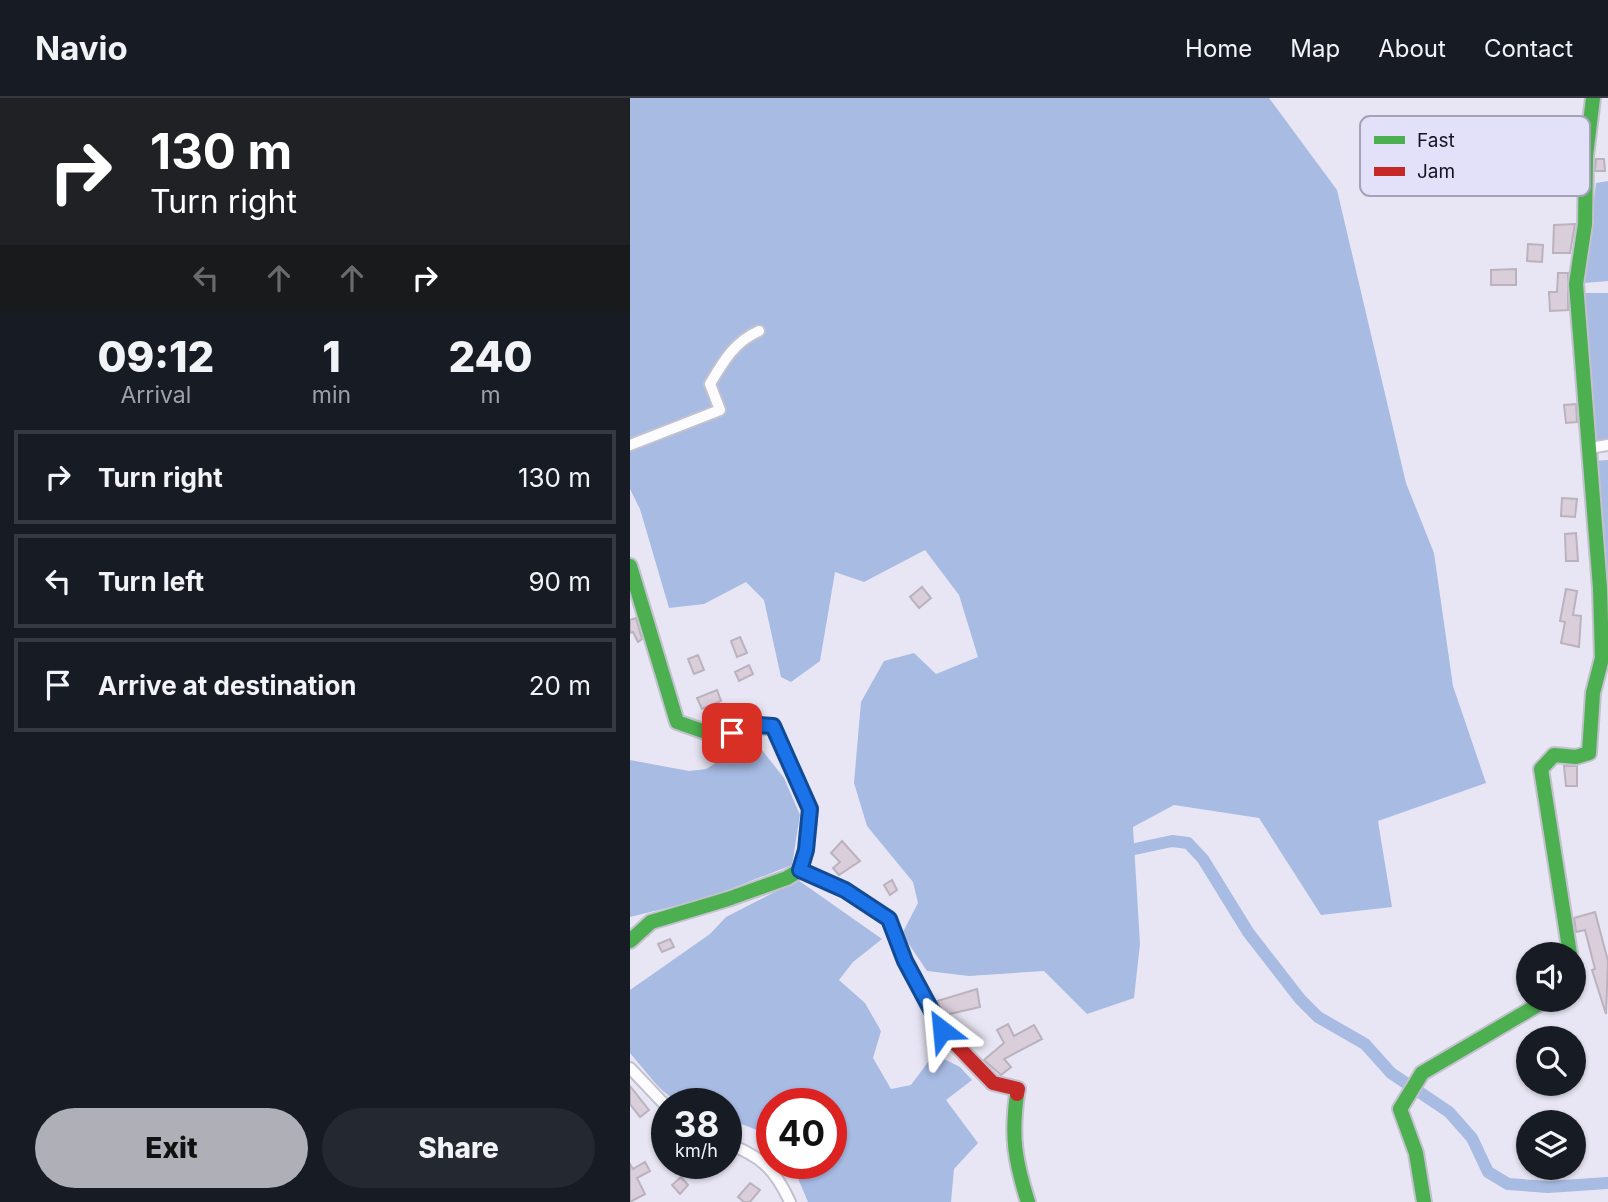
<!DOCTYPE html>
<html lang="en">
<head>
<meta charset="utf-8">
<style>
	body { margin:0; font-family:Inter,sans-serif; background:#242831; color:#f1f3f6; height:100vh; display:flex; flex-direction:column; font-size:26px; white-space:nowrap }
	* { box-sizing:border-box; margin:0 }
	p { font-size:23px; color:#9ea1a6 }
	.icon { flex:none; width:38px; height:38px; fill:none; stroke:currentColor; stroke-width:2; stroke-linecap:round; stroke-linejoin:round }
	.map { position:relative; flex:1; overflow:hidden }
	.details { display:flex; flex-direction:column; background:#171b24; width:630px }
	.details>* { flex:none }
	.banner { background:#202124; color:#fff; overflow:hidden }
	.tools { position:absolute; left:886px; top:844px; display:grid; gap:14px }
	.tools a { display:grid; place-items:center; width:70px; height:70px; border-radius:50%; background:#171b24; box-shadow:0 2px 5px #0004; font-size:35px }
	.speed { position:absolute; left:21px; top:990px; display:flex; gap:14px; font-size:35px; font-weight:700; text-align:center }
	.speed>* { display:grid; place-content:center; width:91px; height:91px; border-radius:50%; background:#171b24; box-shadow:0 2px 5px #0004; line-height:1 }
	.speed small { font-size:18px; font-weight:400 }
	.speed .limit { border:10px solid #d22; background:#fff; color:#111 }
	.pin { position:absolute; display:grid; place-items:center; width:60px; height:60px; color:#fff; margin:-30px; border-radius:14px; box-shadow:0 4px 10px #0006 }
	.me { position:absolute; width:77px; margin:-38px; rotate:331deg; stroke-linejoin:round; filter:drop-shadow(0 0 5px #0008) }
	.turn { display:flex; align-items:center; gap:24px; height:147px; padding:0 35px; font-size:32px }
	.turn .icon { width:91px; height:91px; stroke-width:2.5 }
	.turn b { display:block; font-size:49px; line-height:60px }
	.lanes { display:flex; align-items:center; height:66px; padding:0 35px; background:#0003; justify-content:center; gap:35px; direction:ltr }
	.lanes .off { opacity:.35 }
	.eta { display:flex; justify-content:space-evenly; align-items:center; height:119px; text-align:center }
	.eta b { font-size:42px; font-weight:800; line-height:49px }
	.button { display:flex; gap:14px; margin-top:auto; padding:14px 35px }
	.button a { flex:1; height:80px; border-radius:42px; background:#afb0b7; color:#111; font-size:28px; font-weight:800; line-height:80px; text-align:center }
	.button a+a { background:#242831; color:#f1f3f6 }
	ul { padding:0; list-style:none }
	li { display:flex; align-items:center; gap:21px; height:94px; margin:0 14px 10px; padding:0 21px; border:4px solid #363941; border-radius:0px }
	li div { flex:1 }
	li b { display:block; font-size:26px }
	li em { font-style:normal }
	header { display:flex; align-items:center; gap:42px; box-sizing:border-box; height:98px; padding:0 35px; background:#171b24; border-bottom:2px solid #363941 }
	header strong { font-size:33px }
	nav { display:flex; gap:38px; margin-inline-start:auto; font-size:24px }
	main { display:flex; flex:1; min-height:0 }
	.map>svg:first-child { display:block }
	.water { fill:#a8bbe3 }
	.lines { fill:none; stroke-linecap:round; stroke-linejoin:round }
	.canal { stroke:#a8bbe3; stroke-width:12 }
	.building { fill:#dbcedb; stroke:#bab2bc; stroke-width:2 }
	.street-casing { stroke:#c2c1cd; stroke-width:14 }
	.fast-casing { stroke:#c2c1cd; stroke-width:18 }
	.jam-casing { stroke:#c2c1cd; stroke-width:18 }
	.street { stroke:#fcfbfd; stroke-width:10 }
	.fast { stroke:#4caf50; stroke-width:14 }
	.jam { stroke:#c62828; stroke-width:14 }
	.route-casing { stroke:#114b97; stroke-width:18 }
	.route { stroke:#1a73e8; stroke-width:12 }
	.key { fill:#e3e0fa; stroke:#a5a2b8; stroke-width:2 }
	.key-label { font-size:19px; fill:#15131f }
</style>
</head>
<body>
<header>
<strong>Navio</strong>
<nav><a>Home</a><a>Map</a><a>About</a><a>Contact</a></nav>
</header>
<main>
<section class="details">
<div class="banner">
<div class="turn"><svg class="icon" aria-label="right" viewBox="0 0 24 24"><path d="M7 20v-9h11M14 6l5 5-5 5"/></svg><div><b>130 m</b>Turn right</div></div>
<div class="lanes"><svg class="icon off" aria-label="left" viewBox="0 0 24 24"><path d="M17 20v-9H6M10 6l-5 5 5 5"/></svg><svg class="icon off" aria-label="ahead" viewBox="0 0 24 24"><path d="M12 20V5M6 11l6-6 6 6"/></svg><svg class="icon off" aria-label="ahead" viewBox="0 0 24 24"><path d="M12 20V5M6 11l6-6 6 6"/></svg><svg class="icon" aria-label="right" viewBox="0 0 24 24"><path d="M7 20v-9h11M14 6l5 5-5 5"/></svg></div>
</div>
<div class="eta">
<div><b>09:12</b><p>Arrival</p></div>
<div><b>1</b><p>min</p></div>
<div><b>240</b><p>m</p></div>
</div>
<ul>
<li><svg class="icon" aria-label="right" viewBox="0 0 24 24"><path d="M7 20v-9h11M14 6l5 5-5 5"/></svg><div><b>Turn right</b></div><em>130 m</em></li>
<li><svg class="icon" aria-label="left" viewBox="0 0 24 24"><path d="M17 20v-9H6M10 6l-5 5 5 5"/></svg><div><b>Turn left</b></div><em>90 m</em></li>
<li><svg class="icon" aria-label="arrive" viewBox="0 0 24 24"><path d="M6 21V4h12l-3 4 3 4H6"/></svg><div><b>Arrive at destination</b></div><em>20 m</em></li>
</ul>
<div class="button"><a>Exit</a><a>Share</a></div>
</section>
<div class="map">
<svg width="978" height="1104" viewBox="0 0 978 1104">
	<rect width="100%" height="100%" fill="#e8e6f4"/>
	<!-- water -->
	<path class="water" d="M0 0H639L707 92 776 385 804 455 823 588 856 685 748 723 762 809 691 817 629 720 544 707 503 729 510 846 504 900 457 916 414 873 339 878 297 873 272 836 288 805 283 784 237 728 224 685 231 604 254 563 284 555 306 576 348 559 329 497 295 452 234 484 205 474 190 563 161 584 151 579 134 502 116 484 74 506 39 510 10 411 0 391Z
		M978 83V183L954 185 966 85Z
		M950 195H978V344L963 346Z
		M978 362V512L977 473 963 363Z
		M124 642 154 680 170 717 162 767 77 800 0 819V662L59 673 76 671Z
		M168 782 252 841 223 864 209 882 235 905 251 933 243 960 261 991 281 987 304 956 330 969 342 982 316 1002 348 1045 324 1071 321 1104H178L162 1066H201V1006H142V1038L96 1020V1006C33 1006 40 1001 0 955V892L80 836 96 819Z"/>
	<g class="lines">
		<!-- canal -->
		<path class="canal" d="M492 760 500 752 542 743 558 745 573 761 618 834 670 901 688 919 735 946 761 975 819 1014 842 1040 858 1074 878 1086 918 1089 978 1085"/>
	</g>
	<!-- building -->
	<path class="building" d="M966 61H974L975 73H965Z
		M945 126 940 155H923L924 127Z
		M898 146 913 147 912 164 897 163Z
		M886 171V187H861V172Z
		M928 175H938V212L920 213 919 194H927Z
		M946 306 947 324 936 325 934 307Z
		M932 400 947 401 945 419 931 418Z
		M946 435 948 463H936L935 436Z
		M292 489 301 500 289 510 280 499Z
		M936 491 947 493 943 517 951 518 949 549 931 545 935 524 930 523Z
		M6 520 12 541 8 544 3 534 0 535V522Z
		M110 539 117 555 107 559 101 543Z
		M68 557 74 572 64 576 58 561Z
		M119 567 123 576 109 583 105 574Z
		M87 592 91 603 72 611 67 600Z
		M934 668H947V688H936Z
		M212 743 230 763 209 777 203 770 210 764 201 755Z
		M262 782 267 792 260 797 254 787Z
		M965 814 978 863 976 916 962 872 965 871 955 832 946 834 944 820Z
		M40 841 44 849 32 854 28 846Z
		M347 891 350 909 315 917 307 903Z
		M378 926 384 938 404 927 412 941 374 961 381 969 371 977 354 962 374 945 367 932Z
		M0 988 19 1012 10 1019 0 1006Z
		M15 1064 20 1073 7 1080 15 1096 0 1104V1066L3 1071Z
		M51 1079 58 1087 50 1096 42 1087Z
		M120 1085 130 1092 120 1104H114L108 1099Z"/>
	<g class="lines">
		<defs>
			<path id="street" d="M0 347 90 312 80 286C93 264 104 244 129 233
				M960 350 978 347
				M943 885V887
				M0 970 37 1009
				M96 1045C131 1058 145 1071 160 1104"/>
			<path id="fast" d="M0 468 47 624 81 636 143 628 180 711 176 752 170 772 157 780 98 801 21 824 0 843
				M940 856 911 671 924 657 946 659 959 655 963 595 972 560 970 490 946 186 955 126 956 58 963 0
				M387 996C381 1039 385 1063 398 1104
				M794 1104 786 1055 770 1011 792 975 918 901"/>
			<path id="jam" d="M170 772 215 792 259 821 275 863 312 932 363 985 388 991 387 996"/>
		</defs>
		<!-- street casing -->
		<use href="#street" class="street-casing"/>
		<!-- fast casing -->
		<use href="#fast" class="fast-casing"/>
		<!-- jam casing -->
		<use href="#jam" class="jam-casing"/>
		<!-- street -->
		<use href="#street" class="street"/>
		<!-- fast -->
		<use href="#fast" class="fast"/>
		<!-- jam -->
		<use href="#jam" class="jam"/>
	</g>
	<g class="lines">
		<defs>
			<path id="route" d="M102 635 130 627 143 628 180 711 176 752 170 772 215 792 259 821 275 863 312 932"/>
		</defs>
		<!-- route casing -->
		<use href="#route" class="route-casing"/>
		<!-- route -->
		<use href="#route" class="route"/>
	</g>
	<!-- legend -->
	<rect x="730" y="18" width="230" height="80" rx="10" class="key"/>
	<rect x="744" y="38" width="31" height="8" fill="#4caf50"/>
	<rect x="744" y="69" width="31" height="9" fill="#c62828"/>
	<g class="key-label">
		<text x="787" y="49">Fast</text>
		<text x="787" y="80">Jam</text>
	</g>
</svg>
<div class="tools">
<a><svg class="icon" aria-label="sound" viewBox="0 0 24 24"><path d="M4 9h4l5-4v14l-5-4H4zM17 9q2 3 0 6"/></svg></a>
<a><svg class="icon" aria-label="search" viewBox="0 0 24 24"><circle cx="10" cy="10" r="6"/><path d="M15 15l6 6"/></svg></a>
<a><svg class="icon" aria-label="layers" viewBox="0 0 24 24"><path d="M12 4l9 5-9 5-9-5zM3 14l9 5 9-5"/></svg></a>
</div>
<div class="speed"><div>38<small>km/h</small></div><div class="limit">40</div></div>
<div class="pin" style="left:102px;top:635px;background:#d93025"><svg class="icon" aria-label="arrive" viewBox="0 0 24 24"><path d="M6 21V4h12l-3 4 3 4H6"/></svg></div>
<svg class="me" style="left:312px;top:932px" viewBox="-20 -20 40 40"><path d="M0-17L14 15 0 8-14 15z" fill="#1a73e8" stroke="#fff" stroke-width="4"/></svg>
</div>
</main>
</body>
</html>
